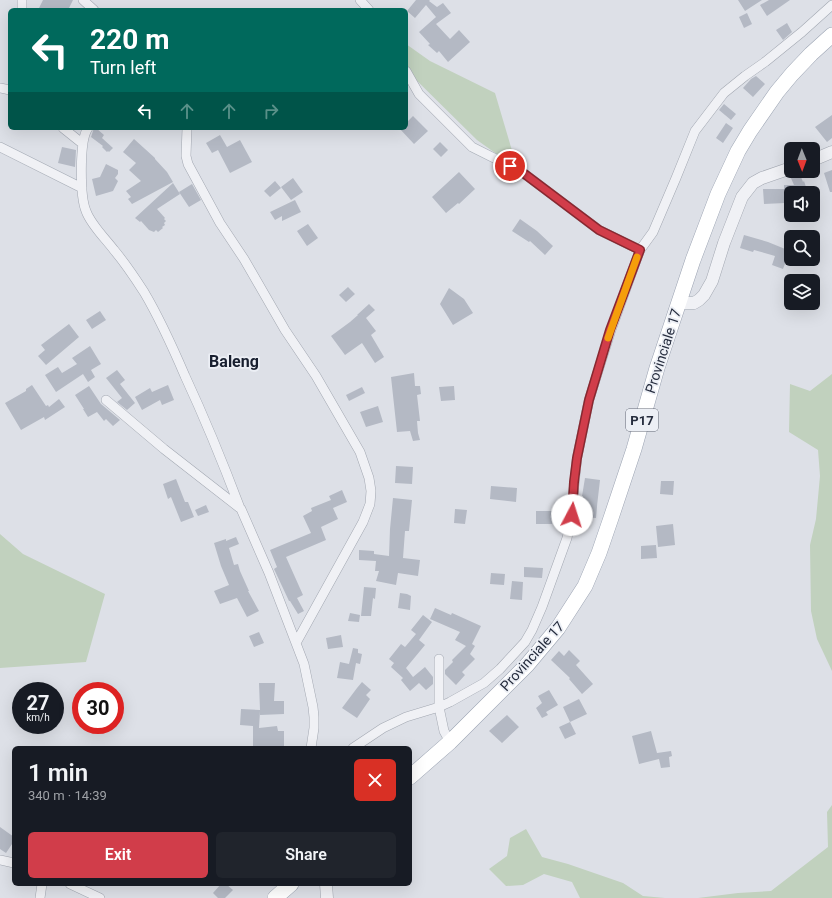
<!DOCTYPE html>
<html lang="en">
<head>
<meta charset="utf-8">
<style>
	body { margin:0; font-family:Roboto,sans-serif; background:#20242c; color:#f1f3f6; height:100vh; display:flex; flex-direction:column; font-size:15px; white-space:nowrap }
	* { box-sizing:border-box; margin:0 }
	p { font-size:13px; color:#9ea1a6 }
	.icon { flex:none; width:22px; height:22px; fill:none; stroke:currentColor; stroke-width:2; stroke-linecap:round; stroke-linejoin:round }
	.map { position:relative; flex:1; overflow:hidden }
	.panel { position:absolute; left:12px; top:746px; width:400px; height:140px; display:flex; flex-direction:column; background:#171b24; border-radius:6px; box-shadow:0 4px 16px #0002 }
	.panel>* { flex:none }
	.top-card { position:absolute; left:8px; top:8px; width:400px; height:122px; border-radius:6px; box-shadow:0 4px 16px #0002; background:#00695c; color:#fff; overflow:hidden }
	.needle { width:26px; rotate:179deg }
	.fabs { position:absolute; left:784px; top:142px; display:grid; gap:8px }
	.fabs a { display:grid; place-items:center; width:36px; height:36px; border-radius:6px; background:#171b24; box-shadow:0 4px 16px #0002; font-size:20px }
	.speed { position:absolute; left:12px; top:682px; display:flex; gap:8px; font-size:20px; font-weight:700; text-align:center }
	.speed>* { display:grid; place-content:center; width:52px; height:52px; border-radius:50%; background:#171b24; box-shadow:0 4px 16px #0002; line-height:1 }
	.speed small { font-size:10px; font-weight:400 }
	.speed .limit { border:6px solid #d22; background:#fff; color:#111 }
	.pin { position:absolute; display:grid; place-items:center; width:34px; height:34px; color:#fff; margin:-17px; border:2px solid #fff; border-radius:50%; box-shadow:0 1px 4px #0007 }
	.me { position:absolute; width:44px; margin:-22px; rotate:5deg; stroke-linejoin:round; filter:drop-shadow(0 0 3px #0008) }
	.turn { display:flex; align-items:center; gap:14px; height:84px; padding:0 16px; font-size:18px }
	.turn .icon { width:52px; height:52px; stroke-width:2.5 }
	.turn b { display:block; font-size:28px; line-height:34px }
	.lanes { display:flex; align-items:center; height:38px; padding:0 16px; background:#0003; justify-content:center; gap:20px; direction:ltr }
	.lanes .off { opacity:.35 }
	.round { display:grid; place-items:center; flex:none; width:42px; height:42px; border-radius:6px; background:#20242c }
	.summary { display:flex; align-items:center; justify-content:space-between; height:68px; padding:0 16px }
	h1 { font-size:24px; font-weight:600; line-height:30px }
	.primary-button { display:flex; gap:8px; margin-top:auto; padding:8px 16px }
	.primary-button a { flex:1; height:46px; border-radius:6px; background:#d13d4a; color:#fff; font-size:16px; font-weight:600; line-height:46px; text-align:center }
	.primary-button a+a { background:#20242c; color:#f1f3f6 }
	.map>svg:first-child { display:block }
	.green { fill:#c1d1be }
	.building { fill:#b4b9c4 }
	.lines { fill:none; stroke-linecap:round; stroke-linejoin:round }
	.minor-casing { stroke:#a2a7b1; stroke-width:10 }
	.tertiary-casing { stroke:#a2a7b1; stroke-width:13 }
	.primary-casing { stroke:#9ca4b3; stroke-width:16 }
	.minor { stroke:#f0f1f5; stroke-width:9 }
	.tertiary { stroke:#f0f1f5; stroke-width:12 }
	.primary { stroke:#fff; stroke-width:15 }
	.route-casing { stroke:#882830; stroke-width:10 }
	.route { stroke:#d13d4a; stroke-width:7 }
	.slow { stroke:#f59e0b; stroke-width:7 }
	.labels { text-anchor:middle; stroke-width:3.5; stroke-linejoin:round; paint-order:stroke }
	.shield { fill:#eceff5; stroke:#616775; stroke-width:1 }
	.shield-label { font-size:13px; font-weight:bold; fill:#262d3e }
	.street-label { font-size:14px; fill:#262d3e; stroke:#eceff5 }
	.quarter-label { font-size:16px; font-weight:bold; fill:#181f2f; stroke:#eceff5 }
</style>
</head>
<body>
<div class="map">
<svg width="832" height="898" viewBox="0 0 832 898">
	<rect width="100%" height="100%" fill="#dde0e7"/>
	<!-- green -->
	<path class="green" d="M406 44 430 61 495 93 513 154 498 155 477 140 406 70Z
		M832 374V671L817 639 811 611 810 545 816 519 820 476 818 450 789 432 790 384 810 391Z
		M0 534 23 554 105 594 86 662 0 668Z
		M832 805V898H698L738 893 771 891 828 847 827 812Z
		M526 829 542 857 568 864 623 883 643 896 665 898H580L572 882 544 874 523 885 506 886 489 869 507 856 510 838Z"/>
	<!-- building -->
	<path class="building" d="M43 0H73L68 10H38Z
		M416 0H430L429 1 437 7 443 3 451 13 436 24 450 39 459 30 470 42 448 62 439 51 437 53 428 45 430 44 419 32 436 17 426 5 415 18 407 11Z
		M738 0H762L745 11Z
		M769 0H790L767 16 760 5Z
		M747 13 752 24 744 28 739 17Z
		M787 23 792 32 783 40 776 30Z
		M756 76 765 84 753 97 743 88 751 79Z
		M724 104 736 114 731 120 719 110Z
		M832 115V138L827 142 815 127Z
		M413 116 428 131 414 144 399 128H406V123Z
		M726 123 733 128 723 143 716 138Z
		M94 128H96L104 135 102 138 113 148 109 152 108 151 107 152 102 147 103 146 91 137Z
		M220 135 227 147 240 140 252 162 230 173 218 150 212 153 206 143Z
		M134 139 155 158V159L167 172 173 182 132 204 128 199 131 197 126 191 141 181 129 170 136 163 123 152Z
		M440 142 448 150 441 157 433 149Z
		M62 147 76 150 75 167 58 163Z
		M106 164 118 170V174L115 178 118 181 113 191 96 196 92 179 100 177Z
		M832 170V192H830L824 173Z
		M459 172 475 189 459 204 458 203 446 213 432 197Z
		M797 172H799L803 182 804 181 808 193H791V215H808V217L790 222 785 203 764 204 763 189H784V185H794L790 176 794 175Z
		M293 178 303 192 291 200 281 187Z
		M275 181 281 188 270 197 264 191Z
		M173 183 180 194 157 209 165 218 164 219 166 221 164 223 165 225 162 227 163 228 158 232 156 230 154 232 149 230 141 221 140 222 135 218Z
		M192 184 201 200 189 207 179 192Z
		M295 200 301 212 282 221V216L275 220 270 212Z
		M520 219 537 231 553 246 545 255 530 241 529 242 512 231Z
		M308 224 318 238 307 246 297 231Z
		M744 235 768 242 790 251 783 269 772 265 775 256 754 250 753 252 740 248Z
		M348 287 355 294 346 302 339 295Z
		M449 288 464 299 473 313 453 325 440 304Z
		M369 304 375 310 366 318 376 331 371 335 384 357 375 363 362 343 345 355 331 336 350 322 358 315H357Z
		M100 311 106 320 92 329 86 320Z
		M69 324 79 337 46 365 38 356 45 350 41 345Z
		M90 346 101 364 91 370 95 377 88 382 83 374 56 392 45 375 58 367 62 373 77 364 72 358Z
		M117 370 125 380 120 384 135 403 127 410 117 402 122 398 106 378Z
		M414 373 415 386H420L421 394 417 395 420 421H417L418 433 420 440 413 441 410 431 397 432 391 377Z
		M32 385 46 406 48 405 49 407 59 399 65 407 45 420 44 417 21 430 5 403 26 391V389Z
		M168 385 174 400 162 405 160 400 142 410 135 397 150 388 152 392Z
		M89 386 101 404 120 420 113 426 106 419 104 421 97 412 88 417 83 409H84L75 395Z
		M454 386 455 400 441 401 439 387Z
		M362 387 365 393 349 401 346 395Z
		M378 406 383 422 366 427 360 412Z
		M396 466 413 467 412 484 395 483Z
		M585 478 600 480 597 506V507L596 518 581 517 583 496H582Z
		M176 479 185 502H188L194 517 181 522 171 497 168 499 163 484Z
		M661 481H674L673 495 660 494Z
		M491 486 517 488 516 502 490 499Z
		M342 490 347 502 333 508 338 519 321 527 326 540 286 557 303 595 297 598 304 611 298 614 290 601H289L274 569 277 567 270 550 311 533 303 516 312 511 311 508 331 500 329 496Z
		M393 498 412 500 409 531H405L403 558 420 560 418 576 398 573 396 585 376 581 379 571H375L376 561 359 560V550L374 551V554L389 556 390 529Z
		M206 505 209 512 198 516 195 510Z
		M455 509 467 510 465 524 454 523Z
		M536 511H552V524H536Z
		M673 524 675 545 658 547 656 526Z
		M236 537 239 544 229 548 234 565 238 564 240 571 249 591H248L259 611 247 617 237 598 220 604 214 591 229 585 221 566 214 543 226 539V541Z
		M656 545 657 558 641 559V546Z
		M524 567 543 568 542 578 524 577Z
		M491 573 505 574 504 585 490 584Z
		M512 581 523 582 522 600 510 599Z
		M364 587 376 588 375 599 373 598 371 616H361Z
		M400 593 407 594 411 596 410 610 398 608Z
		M435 608 451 615 452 613 481 626 472 644 475 646 470 654 475 659 462 672 465 675 456 685 445 674V670L453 662 452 660 466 646 455 640 460 632 430 619Z
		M350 613 360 615 359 622 348 621Z
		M423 615 432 622 419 640 425 645 406 668 413 677 425 667 433 677V684L426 690 419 683 410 691 401 680 403 678 391 667 394 663 389 659 401 644 405 647 416 634 411 630Z
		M259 632 264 643 254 647 249 636Z
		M341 635 343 647 328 649 326 638Z
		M353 648 358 649V653L362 654 360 664 356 663 353 680 337 678 340 662 349 664Z
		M569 650 580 661 576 665 593 684 582 694 569 679 570 678 551 660 559 651 564 656Z
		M362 682 371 690 366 695 370 699 357 718 342 708 357 688Z
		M259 683H275L274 701H284V714L260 715V711L259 728 277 726 278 731H284V746H261V748H253V726L240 725 241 709 260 710Z
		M549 690 558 705 546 712 548 715 542 718 536 708 542 703 538 696Z
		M579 699 587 714 570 722 563 707Z
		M507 715 519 727 502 743 489 731Z
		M570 722 576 734 565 739 559 727Z
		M651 731 657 753 671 751 672 756 669 757 670 767 661 768 659 759 639 764 632 736Z
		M0 827 14 837V841L6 853 0 849Z
		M221 884H226L233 890 225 898H218L213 893Z"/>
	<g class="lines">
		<defs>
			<path id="minor" d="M22 0V10
				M83 0 94 10
				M360 0 369 10
				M406 71 419 94 472 147 522 172 599 230 640 250
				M0 88 10 90
				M63 128 83 144
				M88 128C79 140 80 197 86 211 91 225 105 238 114 250 125 263 135 278 144 292 160 319 173 348 185 376 205 419 223 463 240 508
				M187 128 186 156 188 164 220 223 244 259 285 330 316 376 360 452 369 478 371 491 370 504 363 522 296 643
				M0 147 82 188
				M106 400 164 449 241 509 269 573 304 664 313 707 314 717V728L311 748
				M439 659V707L444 731 450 742
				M353 748 383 728 406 717 439 707 450 702 484 683 500 669 525 642 532 630 542 607 567 538 570 525 577 458 589 400 611 330 640 250 653 232 676 178 695 131 724 93 745 76 765 62 802 32 832 5
				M0 860 14 863
				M70 884 100 898
				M40 898 42 884"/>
			<path id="tertiary" d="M813 160 832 152
				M679 303H694L699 300 704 295 712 281 724 243 742 197 753 183 762 178 791 168
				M326 884 327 898"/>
			<path id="primary" d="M410 777 450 742 527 665 558 628 585 586 599 553 611 518 634 449 657 368 693 260 718 194 738 151 750 131 777 92 792 74 811 54 832 35
				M275 898 291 884"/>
		</defs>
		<!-- minor casing -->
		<use href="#minor" class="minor-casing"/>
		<!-- tertiary casing -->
		<use href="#tertiary" class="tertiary-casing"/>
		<!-- primary casing -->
		<use href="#primary" class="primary-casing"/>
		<!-- minor -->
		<use href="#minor" class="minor"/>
		<!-- tertiary -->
		<use href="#tertiary" class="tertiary"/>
		<!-- primary -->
		<use href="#primary" class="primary"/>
	</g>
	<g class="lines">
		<defs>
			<path id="route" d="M510 166 522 172 599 230 640 250 610 330 589 400 577 458 574 482 572 515"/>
		</defs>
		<!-- route casing -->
		<use href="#route" class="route-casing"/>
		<!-- route -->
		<use href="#route" class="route"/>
		<!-- slow -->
		<path class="slow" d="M608 338 637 257"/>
	</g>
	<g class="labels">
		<!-- shield labels -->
		<rect class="shield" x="626" y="409" width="32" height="22" rx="3"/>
		<g class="shield-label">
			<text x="642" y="425">P17</text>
		</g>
		<!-- street labels -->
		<g class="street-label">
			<text transform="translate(663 351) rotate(-72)" y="5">Provinciale 17</text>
			<text transform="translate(532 656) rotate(-48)" y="5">Provinciale 17</text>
		</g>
		<!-- quarter labels -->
		<g class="quarter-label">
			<text x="234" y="367">Baleng</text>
		</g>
	</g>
</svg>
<div class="fabs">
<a><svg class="needle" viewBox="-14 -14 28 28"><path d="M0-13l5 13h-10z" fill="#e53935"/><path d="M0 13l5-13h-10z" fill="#9ea1a6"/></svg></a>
<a><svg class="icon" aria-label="sound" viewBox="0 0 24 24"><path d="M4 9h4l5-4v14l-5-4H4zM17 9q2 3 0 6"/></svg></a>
<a><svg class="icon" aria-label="search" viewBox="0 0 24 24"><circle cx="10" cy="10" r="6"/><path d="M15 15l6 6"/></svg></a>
<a><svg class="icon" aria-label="layers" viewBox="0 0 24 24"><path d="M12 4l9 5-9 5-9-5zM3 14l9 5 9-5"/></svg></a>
</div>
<div class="speed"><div>27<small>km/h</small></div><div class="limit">30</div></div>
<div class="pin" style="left:510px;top:166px;background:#d93025"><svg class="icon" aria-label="arrive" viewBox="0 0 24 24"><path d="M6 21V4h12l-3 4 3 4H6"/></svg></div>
<svg class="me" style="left:572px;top:515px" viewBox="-20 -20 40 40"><circle r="19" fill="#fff"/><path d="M0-13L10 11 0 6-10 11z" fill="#d13d4a"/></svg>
<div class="top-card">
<div class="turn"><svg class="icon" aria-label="left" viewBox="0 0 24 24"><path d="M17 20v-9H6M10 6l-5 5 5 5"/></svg><div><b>220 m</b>Turn left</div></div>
<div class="lanes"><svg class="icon" aria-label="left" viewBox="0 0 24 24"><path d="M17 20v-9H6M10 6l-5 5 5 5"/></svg><svg class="icon off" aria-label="ahead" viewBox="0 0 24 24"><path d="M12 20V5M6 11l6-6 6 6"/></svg><svg class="icon off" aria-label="ahead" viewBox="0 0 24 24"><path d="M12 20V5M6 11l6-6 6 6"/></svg><svg class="icon off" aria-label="right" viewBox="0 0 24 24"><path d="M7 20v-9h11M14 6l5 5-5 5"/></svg></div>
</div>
<section class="panel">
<div class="summary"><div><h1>1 min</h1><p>340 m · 14:39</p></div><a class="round" style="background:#d93025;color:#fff"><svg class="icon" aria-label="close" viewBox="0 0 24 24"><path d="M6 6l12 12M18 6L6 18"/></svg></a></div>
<div class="primary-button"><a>Exit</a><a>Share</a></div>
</section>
</div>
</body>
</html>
